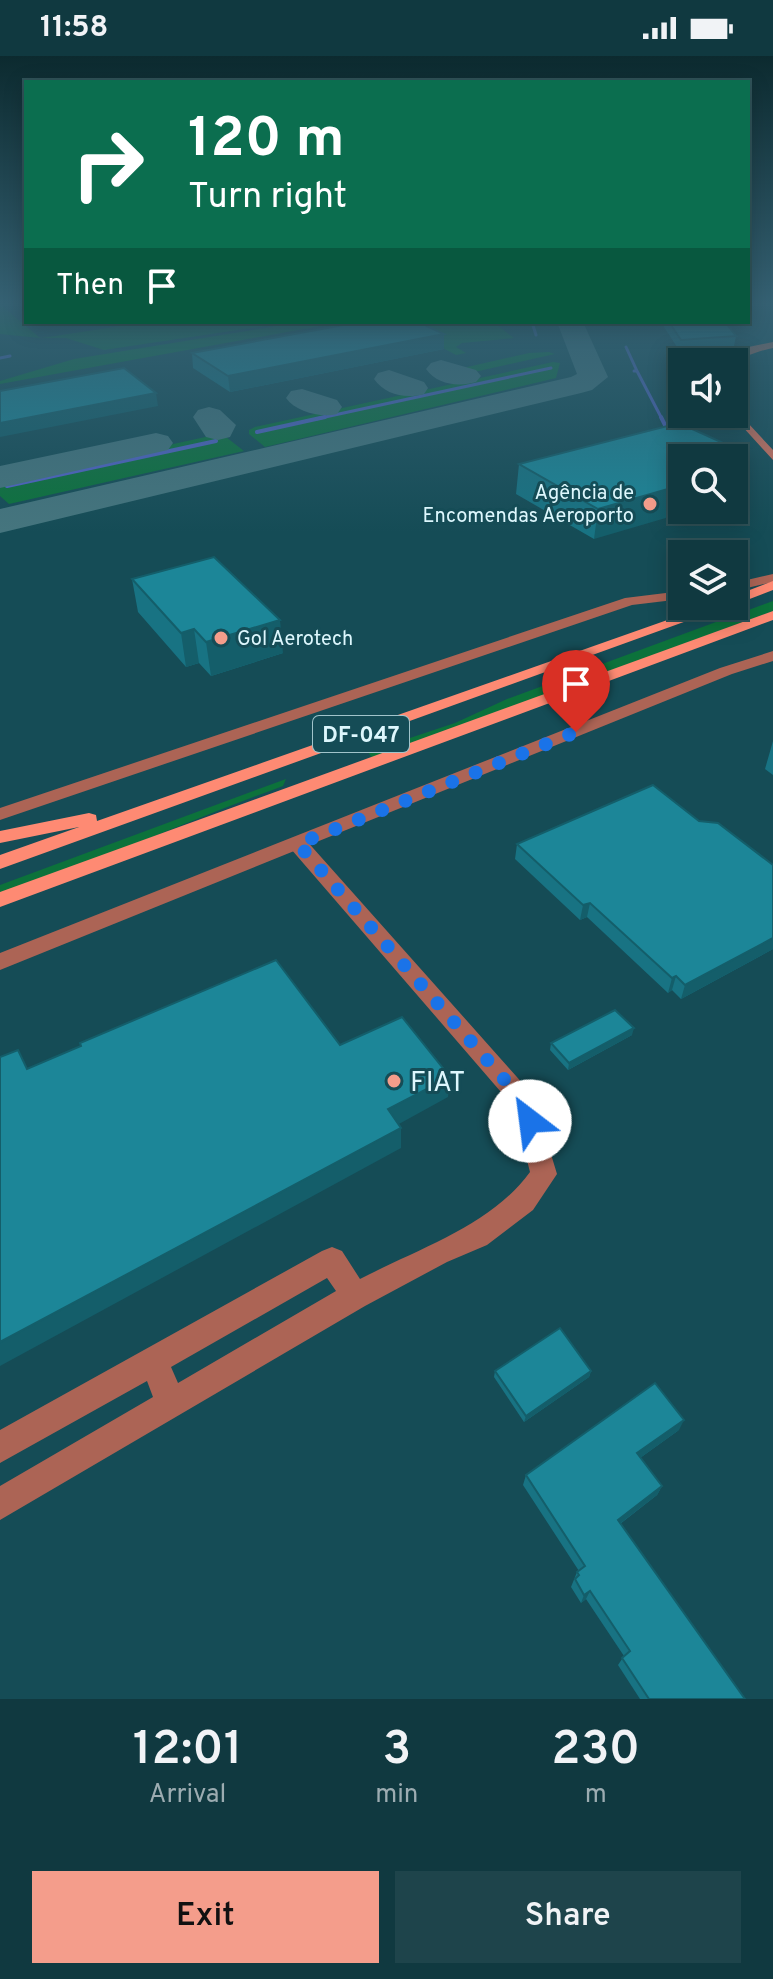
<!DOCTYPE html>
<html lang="en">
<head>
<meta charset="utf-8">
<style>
	body { margin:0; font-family:Overpass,sans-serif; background:#1e444b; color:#f1f3f6; height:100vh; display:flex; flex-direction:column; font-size:30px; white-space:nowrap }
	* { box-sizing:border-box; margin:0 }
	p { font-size:26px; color:#9cacb1 }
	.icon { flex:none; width:44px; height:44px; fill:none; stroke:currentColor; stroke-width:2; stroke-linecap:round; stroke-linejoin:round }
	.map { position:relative; height:1643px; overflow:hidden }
	.sheet { display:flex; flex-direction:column; background:#103940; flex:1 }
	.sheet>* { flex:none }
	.hud { position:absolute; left:24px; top:24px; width:726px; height:244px; border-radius:0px; box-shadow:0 4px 20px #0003,0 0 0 2px #305359; background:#0b6e4f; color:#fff; overflow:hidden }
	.fabs { position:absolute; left:668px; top:292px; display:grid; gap:16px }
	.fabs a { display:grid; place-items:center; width:80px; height:80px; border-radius:0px; background:#103940; box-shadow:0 4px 20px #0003,0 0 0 2px #305359; font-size:40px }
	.pin { position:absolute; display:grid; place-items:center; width:68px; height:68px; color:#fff; margin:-82px -34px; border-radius:50% 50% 50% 0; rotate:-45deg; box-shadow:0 0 8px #0007 }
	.pin .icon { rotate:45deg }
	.me { position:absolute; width:88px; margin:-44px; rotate:330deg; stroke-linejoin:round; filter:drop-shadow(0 0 6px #0008) }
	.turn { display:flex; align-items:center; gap:28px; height:168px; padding:0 32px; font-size:36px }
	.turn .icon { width:104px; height:104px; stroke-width:2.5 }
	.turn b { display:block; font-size:56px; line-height:68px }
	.then { display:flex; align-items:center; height:76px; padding:0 32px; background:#0003; gap:16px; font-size:30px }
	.eta { display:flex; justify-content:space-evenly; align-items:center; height:136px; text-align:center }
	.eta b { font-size:48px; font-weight:600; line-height:56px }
	.cta { display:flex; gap:16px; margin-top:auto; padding:16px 32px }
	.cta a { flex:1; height:92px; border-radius:0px; background:#f49d8b; color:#111; font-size:32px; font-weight:600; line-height:92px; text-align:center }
	.cta a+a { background:#1e444b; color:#f1f3f6 }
	.status { display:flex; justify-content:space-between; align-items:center; height:56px; padding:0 40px; background:#103940; direction:ltr }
	.status svg { height:22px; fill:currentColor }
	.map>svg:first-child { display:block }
	.green { fill:#0c723b }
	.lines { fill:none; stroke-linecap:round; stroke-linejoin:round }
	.stream-far1 { stroke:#5264c8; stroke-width:3 }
	.stream { stroke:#5264c8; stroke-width:4 }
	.taxiway { fill:#45757e; fill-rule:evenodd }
	.minor { fill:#ac6455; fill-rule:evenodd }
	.tertiary { fill:#ac6455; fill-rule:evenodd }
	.secondary { fill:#e4735c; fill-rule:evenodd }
	.primary { fill:#fe8a73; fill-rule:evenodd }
	.wall { fill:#187383 }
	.shaded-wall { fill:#145e6a }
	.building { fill:#1c8698; stroke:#145e6a; stroke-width:2 }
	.route { stroke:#1a73e8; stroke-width:14; stroke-dasharray:0 25.2 }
	.poi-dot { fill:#f49d8b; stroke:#154c56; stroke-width:3 }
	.labels { text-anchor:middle; stroke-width:6; stroke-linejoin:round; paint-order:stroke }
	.far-poi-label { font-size:20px; fill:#ddf7fd; stroke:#154c56; text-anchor:end }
	.shield { fill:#154c56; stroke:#a1c4cb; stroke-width:2 }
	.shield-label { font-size:22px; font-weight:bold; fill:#ddf7fd }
	.near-poi-label { font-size:28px; fill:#ddf7fd; stroke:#154c56; text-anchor:start }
</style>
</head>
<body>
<div class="status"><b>11:58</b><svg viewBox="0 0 49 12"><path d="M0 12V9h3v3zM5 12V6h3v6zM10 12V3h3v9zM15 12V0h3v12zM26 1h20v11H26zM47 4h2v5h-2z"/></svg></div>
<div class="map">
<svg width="773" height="1643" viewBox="0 0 773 1643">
	<rect width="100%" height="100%" fill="#154c56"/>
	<!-- green -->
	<path class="green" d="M0 248 40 282 0 278Z
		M147 266H292L104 294 66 282H42Z
		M302 266H342L0 328V325L74 303Z
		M394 266H493L514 282 462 287 456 291 466 297 456 299Z
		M549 296 555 298 470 317 454 314 529 297Z
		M553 306 560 307 556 322 265 391 249 378V374L255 371Z
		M210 380 226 381 244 395 9 448 0 440V429L9 424Z
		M773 545V555L396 694 372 702 368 696 455 667 507 643Z
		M286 723 283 730C188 765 95 805 0 842V829Z"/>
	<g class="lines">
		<!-- stream-far1 -->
		<path class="stream-far1" d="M532 266 536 279
			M626 291 637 315
			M0 302 10 300
			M634 315H637L662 363
			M316 363 551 312"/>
		<!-- stream -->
		<path class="stream" d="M661 361 665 369
			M257 376 325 361
			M7 430 216 385"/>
		<!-- taxiway -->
		<path class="taxiway" d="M557 266H583L608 321 592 334 581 337 0 477V453L571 321 577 318Z
			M441 304 476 314 481 320 476 326C459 331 437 329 426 313L431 307Z
			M389 314 424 326 428 332 424 338C406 343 385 339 374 323L378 317Z
			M302 333 337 344 342 351 337 358C321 362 296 356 286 342L291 335Z
			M209 351 220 354 236 369 230 381 218 384 206 381 193 361 198 354Z
			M156 377 168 380 173 387 168 394 0 432V410Z"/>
		<!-- minor -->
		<path class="minor" d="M298 782 305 783 533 1039 557 1118 533 1154 487 1189 447 1206 365 1250 0 1464V1430L153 1341 147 1325 0 1407V1374L322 1195 332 1191 342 1195 360 1223C418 1193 492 1169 530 1116L513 1050 291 793 288 788ZM327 1222 336 1235 178 1327 171 1311Z"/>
		<!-- tertiary -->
		<path class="tertiary" d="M773 518V526L734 535V527Z
			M682 535V543L632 549 0 764V752L625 542Z
			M773 595V605L732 618 0 914V897L720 612Z"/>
		<!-- secondary -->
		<path class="secondary" d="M773 286V292C755 295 737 306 719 306L744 292Z
			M734 352 773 394V404L731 358H734Z"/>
		<!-- primary -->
		<path class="primary" d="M773 525V534L734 549V540Z
			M707 550H728L0 813V799L79 771 0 787V775L89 757 96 759 97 765Z
			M773 555V564L0 851V836Z"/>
	</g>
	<!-- wall -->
	<path class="wall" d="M665 266H725L736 280 734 290 679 294 664 271Z
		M444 293 230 336 193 312 192 297Z
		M721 386 718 402H682L594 483 516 438 519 408Z
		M132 523 283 597 211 620 199 607 186 611 138 556Z
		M773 685V719L765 713Z
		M699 765 773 809V893L681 943 672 934 668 937 587 861 580 864 515 803 517 788Z
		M632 979 568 1014 550 994 551 987Z
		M495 1315H591L589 1321 524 1366 494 1321Z
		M679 1374 640 1402 662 1430 657 1439 620 1468 745 1643H640L618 1609 624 1600 586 1543 581 1547 571 1531 577 1516 579 1515 523 1429 526 1419Z"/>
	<!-- shaded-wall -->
	<path class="shaded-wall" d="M444 278V293L230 336 228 320Z
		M156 337 158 350 0 381V367Z
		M721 386 718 402H689L691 394Z
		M682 429V454H693L594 483 598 453Z
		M280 564 283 597 211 620 206 586Z
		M194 573 199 607 186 611 181 577Z
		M590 847 587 861 580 864 583 849Z
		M773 882V893L681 943 685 929Z
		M676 920 672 934 668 937 672 922Z
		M634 972 632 979 568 1014 569 1007Z
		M450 1021 448 1041 388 1074V1053Z
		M401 1072V1092L0 1310V1286Z
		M591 1315 589 1321 524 1366 526 1360Z
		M684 1364 679 1374 633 1407 637 1397Z
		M662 1430 657 1439 613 1473 618 1464Z
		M590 1535 586 1543 581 1547 584 1539Z"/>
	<!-- building -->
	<path class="building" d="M360 266H418L444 278 228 320 192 297Z
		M669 266H725L736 280 681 284Z
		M124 312 156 337 0 367V335Z
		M679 367 721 386 691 394 706 402H682V429L598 453 519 408Z
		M214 501 280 564 206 586 194 573 181 577 132 523Z
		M653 729 699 765 718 767 773 809V882L685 929 676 920 672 922 590 847 583 849 517 788Z
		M276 904 340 989 402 961 450 1021 388 1053 401 1072 0 1286V1001L18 994 27 1013 81 990 80 987Z
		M615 954 634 972 569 1007 551 987Z
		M560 1272 591 1315 526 1360 495 1315Z
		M655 1327 684 1364 637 1397 662 1430 618 1464 745 1643H649L622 1602 630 1595 590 1535 584 1539 575 1523 579 1519 577 1516 585 1510 526 1419Z"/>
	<!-- sky -->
	<linearGradient id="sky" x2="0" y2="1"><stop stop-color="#0c2a2f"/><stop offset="0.52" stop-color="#356173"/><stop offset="1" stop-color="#356173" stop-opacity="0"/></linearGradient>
	<rect width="773" height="476" fill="url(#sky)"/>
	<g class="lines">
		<!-- route -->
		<path class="route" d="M530 1065 524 1046 298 788 576 676"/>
	</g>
	<!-- markers -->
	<g class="poi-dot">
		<circle cx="650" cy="448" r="8"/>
		<circle cx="221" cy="582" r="8"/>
		<circle cx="394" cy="1025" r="8"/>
	</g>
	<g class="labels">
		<!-- far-poi labels -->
		<g class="far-poi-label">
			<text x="634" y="443">Agência de<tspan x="634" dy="23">Encomendas Aeroporto</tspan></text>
			<text x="237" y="589" text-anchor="start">Gol Aerotech</text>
		</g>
		<!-- shield labels -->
		<rect class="shield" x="313" y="660" width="96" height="36" rx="6"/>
		<g class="shield-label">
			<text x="361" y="686">DF-047</text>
		</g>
		<!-- near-poi labels -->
		<g class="near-poi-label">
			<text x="410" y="1035">FIAT</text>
		</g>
	</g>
</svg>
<div class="fabs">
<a><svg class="icon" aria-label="sound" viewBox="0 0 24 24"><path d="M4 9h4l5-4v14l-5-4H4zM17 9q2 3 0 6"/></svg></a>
<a><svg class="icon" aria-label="search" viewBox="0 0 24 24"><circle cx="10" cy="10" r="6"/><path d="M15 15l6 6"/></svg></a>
<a><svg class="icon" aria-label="layers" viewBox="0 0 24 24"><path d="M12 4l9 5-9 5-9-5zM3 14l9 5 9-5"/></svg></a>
</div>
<div class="pin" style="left:576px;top:676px;background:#d93025"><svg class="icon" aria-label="arrive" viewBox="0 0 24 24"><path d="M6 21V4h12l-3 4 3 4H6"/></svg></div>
<svg class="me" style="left:530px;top:1065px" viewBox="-20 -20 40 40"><circle r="19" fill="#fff"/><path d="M0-13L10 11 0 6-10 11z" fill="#1a73e8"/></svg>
<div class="hud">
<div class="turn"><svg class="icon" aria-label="right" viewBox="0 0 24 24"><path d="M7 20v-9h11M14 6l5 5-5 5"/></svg><div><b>120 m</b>Turn right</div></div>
<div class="then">Then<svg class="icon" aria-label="arrive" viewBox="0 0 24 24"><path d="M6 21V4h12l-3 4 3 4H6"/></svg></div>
</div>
</div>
<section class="sheet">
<div class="eta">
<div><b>12:01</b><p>Arrival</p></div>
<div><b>3</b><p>min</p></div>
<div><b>230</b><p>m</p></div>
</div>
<div class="cta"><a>Exit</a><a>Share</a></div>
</section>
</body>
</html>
